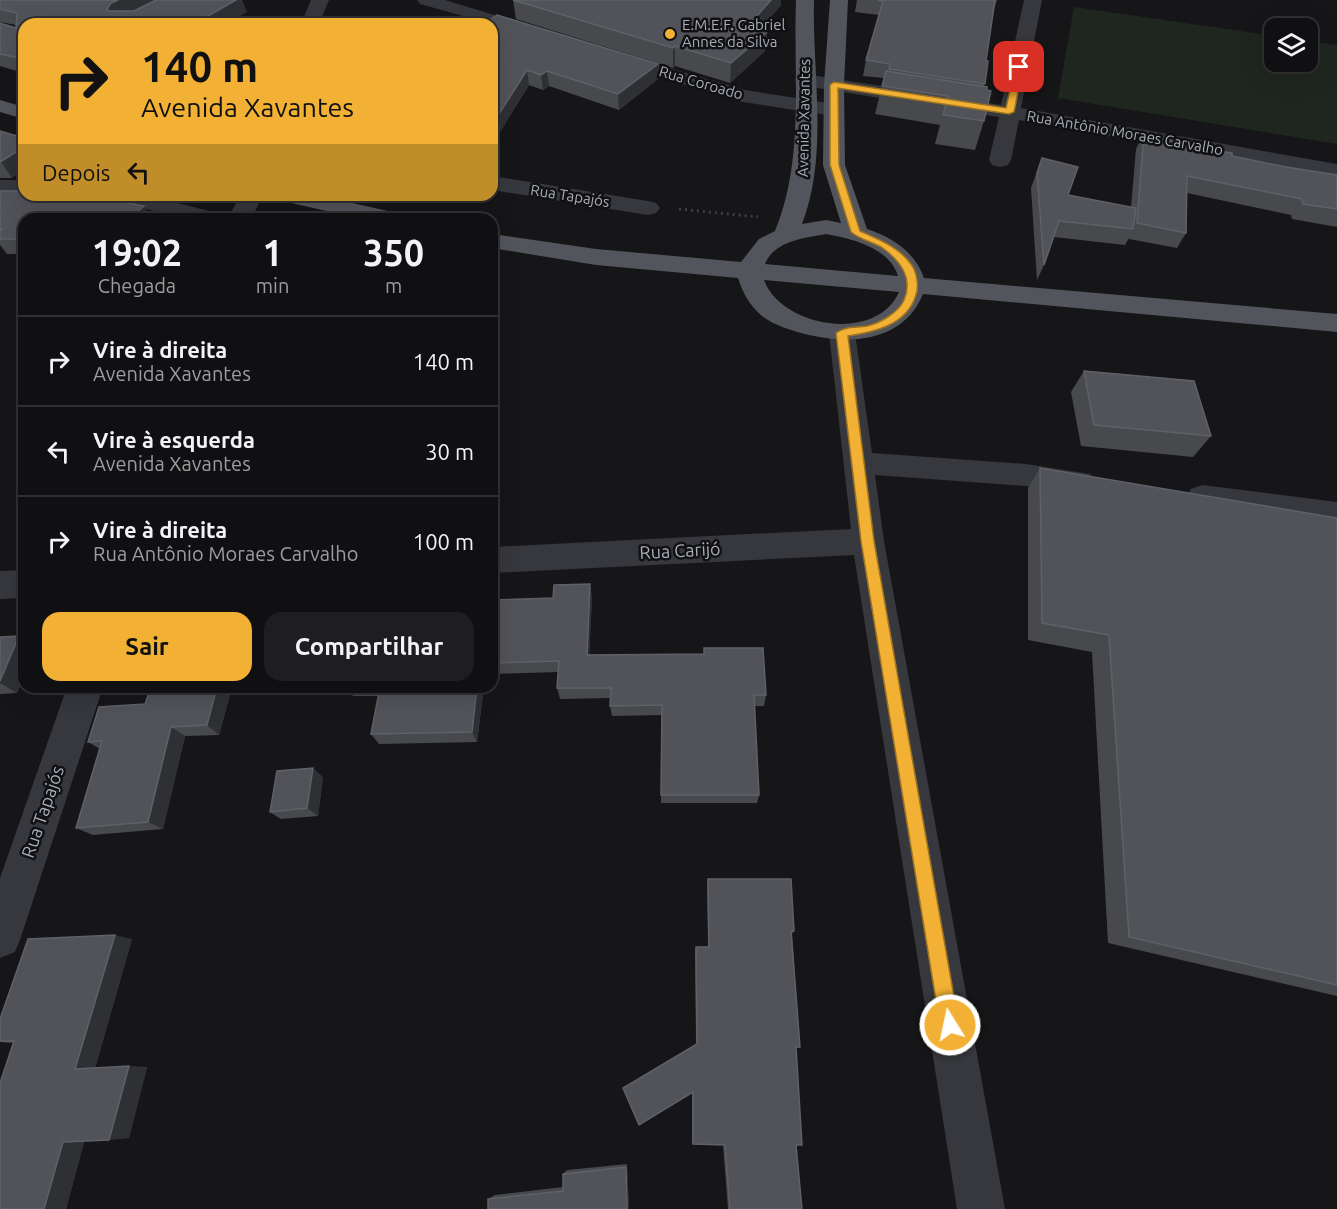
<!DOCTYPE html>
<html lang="pt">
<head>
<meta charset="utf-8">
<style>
	body { margin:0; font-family:Ubuntu,sans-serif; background:#1e1e20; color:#f1f3f6; height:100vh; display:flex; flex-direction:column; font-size:22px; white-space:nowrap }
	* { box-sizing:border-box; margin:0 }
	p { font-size:20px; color:#9c9d9f }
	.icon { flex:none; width:33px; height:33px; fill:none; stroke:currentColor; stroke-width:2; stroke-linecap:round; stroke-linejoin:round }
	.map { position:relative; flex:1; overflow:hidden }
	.drawer { position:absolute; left:18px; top:213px; width:480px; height:480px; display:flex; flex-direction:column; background:#101012; border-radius:18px; box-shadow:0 6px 24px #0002,0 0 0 2px #303032 }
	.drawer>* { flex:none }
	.guide { position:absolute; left:18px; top:18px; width:480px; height:183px; border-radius:18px; box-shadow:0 6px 24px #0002,0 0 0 2px #303032; background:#f2b134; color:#111; overflow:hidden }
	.buttons { position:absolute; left:1264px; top:18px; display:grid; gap:12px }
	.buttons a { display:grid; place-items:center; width:54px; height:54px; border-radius:12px; background:#101012; box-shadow:0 6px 24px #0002,0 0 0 2px #303032; font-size:30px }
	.pin { position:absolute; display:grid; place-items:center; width:51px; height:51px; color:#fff; margin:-26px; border-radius:12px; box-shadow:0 3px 9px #0006 }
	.me { position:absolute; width:66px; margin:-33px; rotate:350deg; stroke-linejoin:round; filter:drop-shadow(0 0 4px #0008) }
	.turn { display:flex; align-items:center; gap:21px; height:126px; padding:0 24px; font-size:27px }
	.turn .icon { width:78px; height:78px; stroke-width:2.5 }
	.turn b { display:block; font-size:42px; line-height:51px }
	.then { display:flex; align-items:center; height:57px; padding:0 24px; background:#0003; gap:12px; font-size:22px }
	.eta { display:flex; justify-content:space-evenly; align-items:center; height:102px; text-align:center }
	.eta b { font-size:36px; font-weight:600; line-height:42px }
	.primary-button { display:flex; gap:12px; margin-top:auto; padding:12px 24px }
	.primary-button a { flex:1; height:69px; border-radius:18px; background:#f2b134; color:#111; font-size:24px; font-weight:600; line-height:69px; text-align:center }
	.primary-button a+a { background:#1e1e20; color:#f1f3f6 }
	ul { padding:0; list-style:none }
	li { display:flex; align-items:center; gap:18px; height:90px; padding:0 24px; border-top:2px solid #303032 }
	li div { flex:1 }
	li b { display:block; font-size:22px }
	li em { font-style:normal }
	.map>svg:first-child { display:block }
	.green { fill:#1e261f }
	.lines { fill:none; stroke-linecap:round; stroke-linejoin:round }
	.path { stroke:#3d3f44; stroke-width:3; stroke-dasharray:2 4; stroke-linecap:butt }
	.minor { fill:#37383d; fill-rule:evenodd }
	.major { fill:#53555c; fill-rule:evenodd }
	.wall { fill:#47494d }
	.shaded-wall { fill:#2f3033 }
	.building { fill:#525359; stroke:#5f6168; stroke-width:1.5 }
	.route { fill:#f2b134; stroke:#9d7322; stroke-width:1.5 }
	.poi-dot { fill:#f2b134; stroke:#111113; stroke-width:2 }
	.labels { text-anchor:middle; stroke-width:5; stroke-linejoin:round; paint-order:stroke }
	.far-poi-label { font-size:15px; fill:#a8adb8; stroke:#111113; text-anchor:start }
	.far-street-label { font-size:15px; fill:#a8adb8; stroke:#111113 }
	.street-label { font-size:18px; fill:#a8adb8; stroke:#111113 }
</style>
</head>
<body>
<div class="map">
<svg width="1337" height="1209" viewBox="0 0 1337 1209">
	<rect width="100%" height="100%" fill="#161618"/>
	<!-- green -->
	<path class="green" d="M1074 7 1275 36V62H1308V41L1337 45V144L1058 98Z"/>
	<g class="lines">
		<!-- path -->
		<path class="path" d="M679 209 758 217"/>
		<!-- minor -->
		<path class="minor" d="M311 0H329L319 24H301Z
			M417 0H445L541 29 543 33 541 37 534 39 492 26V24L420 4Z
			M1024 0H1042L1021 108 1337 164V178L1019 120 1011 160 1008 165 1000 167 992 165 989 160 999 117 805 86 798 84 795 80 798 76 805 74 1001 105Z
			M614 52 745 90 834 104 841 106 844 110 841 114 834 116 743 102 607 62 604 58 607 54Z
			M492 176 648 201 656 203 660 208 656 213 648 215 492 190Z
			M0 180H24V194H0Z
			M108 195H146L221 214 225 219H185L111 200Z
			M241 195H263L251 219H227Z
			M842 324 851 327 855 333 872 453 1026 464 1090 474 1094 482 1090 490 1079 494 1026 486 875 475 884 541 1005 1209H957L854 555 492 573V547L851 529 829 333 833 327Z
			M1202 485 1337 502V526L1202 509 1191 505 1187 497 1191 489Z
			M24 570V598L0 599V571Z
			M67 687H103L21 937 15 952 0 958V878Z"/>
		<!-- major -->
		<path class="major" d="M796 0H814C812 73 829 154 802 224L826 220 841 223 823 165 824 85 830 0H848L844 85 845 165 867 229C892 237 915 252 924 278L1337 314V332L923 294C904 341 852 345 809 335 793 331 775 326 762 316 749 305 743 293 738 278L596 265 492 248V234L596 249 741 262 759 239 775 231C805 158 793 77 796 0ZM826 234C852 239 889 247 898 276L765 264C774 241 804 238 826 234ZM764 280 899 292C876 344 781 327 764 280Z
			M0 100 24 107V119L0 112Z
			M275 195H317L401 214 405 219H362L278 200Z"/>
	</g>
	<!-- wall -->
	<path class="wall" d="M0 0H155L133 11 247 12 24 24V73L0 66V23L16 28V25L0 22Z
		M513 0 781 5 760 30 767 32 765 51 730 83 675 66 673 68 516 19Z
		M857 0H997L993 12 986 61 984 87V121L975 150 935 144 940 125 875 114 884 78 863 76 866 60 879 15 855 12Z
		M492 24 658 64V79L619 110 549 86 543 90 529 85 492 145Z
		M0 131 12 178H0Z
		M1144 133 1176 144 1232 156 1286 167 1337 175V227L1292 219 1291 215 1187 193 1186 233 1177 248 1129 239V238L1125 245 1054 237 1044 265 1037 280 1031 188 1042 158 1068 195 1131 207 1136 149Z
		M0 191 24 219V254H7L0 245Z
		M1084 371 1211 436 1193 457 1081 446 1071 392Z
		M1040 468 1337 518V996L1108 943 1092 652 1028 640V488Z
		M592 597 589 655 704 654V648L766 695 764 706H754L759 795 757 803H661L662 715 612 716 610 706V698L560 699 557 688 558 672 492 674V600Z
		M0 637 24 639V677L17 693 0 694Z
		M232 687 219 735 185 736 163 829 93 835 76 828 100 749 88 742 145 704Z
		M346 687H484L477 742 379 744 371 734 378 696H353Z
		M323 777 318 816 281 819 270 812Z
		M708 879 794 931 792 934 800 1047 796 1048V1145L802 1209H728L723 1145 693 1144 692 1142V1092L696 1044 695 951 696 947H708L707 885Z
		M132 939 95 1068 147 1067 129 1138 84 1141 66 1209H0L13 1043 0 1042V1019Z
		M627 1164 629 1209 488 1199 495 1195 563 1187V1174L567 1170Z"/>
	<!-- shaded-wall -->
	<path class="shaded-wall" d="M118 0H155L119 18 107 9 111 3Z
		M236 0H242L247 12 226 24H194Z
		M771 0H781V5L747 46 748 26Z
		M767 32 765 51 730 83 731 63Z
		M675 46V66L673 68V48Z
		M658 64V79L619 110 618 94Z
		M527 70 529 85 492 145V125Z
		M547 71 549 86 543 90 541 75Z
		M24 147V170L12 178 1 162Z
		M144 206 151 219H129Z
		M590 584 592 597 589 666 587 655Z
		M19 636 24 639V677L17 693 0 683V681Z
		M217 687H232L219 735 207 725Z
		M477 687H484L477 742 472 732Z
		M171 727 185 736 163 829 148 822Z
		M313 768 323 777 318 816 307 808Z
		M115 935 132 939 95 1069H75Z
		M129 1066 147 1067 129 1138 109 1140Z
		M85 1140 66 1209H44L63 1142Z
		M627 1164 629 1209H627L626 1167Z"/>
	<!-- building -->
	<path class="building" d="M0 0H118L111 3 107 9 109 11H134L156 0H236L194 24H24V59L0 54V23L16 28 17 13 0 9Z
		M513 0H771L748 26 767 32 731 63 675 46 673 48Z
		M878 0H995L986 61H988L985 84 889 69 890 64 866 60 883 1Z
		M497 15 658 64 618 94 547 71 541 75 527 70 492 125V24H484Z
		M886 71 987 87V90L991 91 984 121 943 115 948 96 882 86Z
		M0 131 24 138V147L0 162Z
		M1144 133 1176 139V144L1232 153V156L1286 167 1337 175V209L1303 204 1302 199 1187 176 1186 233 1137 223Z
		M1042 158 1078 167 1068 195 1136 208 1133 229 1059 221 1044 265 1037 173Z
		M0 191H24V195L88 196 144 206 129 219H24V239H0V231L2 229H0Z
		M1084 371 1194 381 1211 436 1094 425Z
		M1040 468 1337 518V985L1129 937 1109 635 1042 623Z
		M590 584 587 655 704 654V648H763L766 695H754L759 795H661L662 705 610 706 611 688H557L559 661 492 663V600L553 598 554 585Z
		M19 636 0 681V637Z
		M151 687H217L207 725 171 727 148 822 76 828 102 741 88 742 99 707 145 704Z
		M380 687H477L472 732 371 734Z
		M313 768 307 808 270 812 277 771Z
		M708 879H791L794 931H791L800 1047H796L802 1145H796L802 1209H730L725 1145 693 1144V1092L639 1125 623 1088 697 1044 696 947H709Z
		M115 935 75 1069 129 1066 109 1140 63 1142 44 1209H0V1083L14 1041H0V1019L28 939Z
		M626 1167 627 1209H488V1199L563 1191V1174Z"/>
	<!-- route -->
	<path class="route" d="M1019 64 1023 67 1014 112 1009 114 838 88 839 165 860 231C878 239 899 247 911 264 917 272 919 286 916 295 907 325 875 332 848 336L874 541 959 1025 956 1031 950 1034 943 1031 940 1025 861 541 836 333C844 326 857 328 867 326 880 323 898 313 904 300 913 279 901 262 884 249 874 242 860 240 851 232L830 165V85L834 82 1006 108 1015 67Z"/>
	<!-- markers -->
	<circle class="poi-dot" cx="670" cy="34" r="6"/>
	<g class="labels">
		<!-- far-poi labels -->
		<g class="far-poi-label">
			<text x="682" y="30">E.M.E.F. Gabriel<tspan x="682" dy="17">Annes da Silva</tspan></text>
		</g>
		<!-- far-street labels -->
		<g class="far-street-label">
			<text transform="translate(701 83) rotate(16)" y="5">Rua Coroado</text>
			<text transform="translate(804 118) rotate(-89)" y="5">Avenida Xavantes</text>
			<text transform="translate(1125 133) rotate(10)" y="5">Rua Antônio Moraes Carvalho</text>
			<text transform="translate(570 196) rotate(9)" y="5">Rua Tapajós</text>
		</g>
		<!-- street labels -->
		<g class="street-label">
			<text transform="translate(680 551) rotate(-3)" y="6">Rua Carijó</text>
			<text transform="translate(43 812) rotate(-71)" y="6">Rua Tapajós</text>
		</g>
	</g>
</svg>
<div class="buttons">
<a><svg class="icon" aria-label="layers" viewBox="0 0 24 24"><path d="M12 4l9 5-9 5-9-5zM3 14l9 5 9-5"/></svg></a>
</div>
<div class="pin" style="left:1019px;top:67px;background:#d93025"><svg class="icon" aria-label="arrive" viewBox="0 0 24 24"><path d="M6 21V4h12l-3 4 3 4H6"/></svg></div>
<svg class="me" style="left:950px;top:1025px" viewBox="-20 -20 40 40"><circle r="17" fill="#f2b134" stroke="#fff" stroke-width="3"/><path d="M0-11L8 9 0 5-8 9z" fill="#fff"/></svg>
<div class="guide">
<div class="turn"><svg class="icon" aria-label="right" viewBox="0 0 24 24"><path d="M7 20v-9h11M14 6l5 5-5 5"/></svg><div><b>140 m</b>Avenida Xavantes</div></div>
<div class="then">Depois<svg class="icon" aria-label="left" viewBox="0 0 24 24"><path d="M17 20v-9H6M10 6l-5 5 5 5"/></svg></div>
</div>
<section class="drawer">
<div class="eta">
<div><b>19:02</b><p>Chegada</p></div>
<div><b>1</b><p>min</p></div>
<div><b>350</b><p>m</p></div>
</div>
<ul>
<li><svg class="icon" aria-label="right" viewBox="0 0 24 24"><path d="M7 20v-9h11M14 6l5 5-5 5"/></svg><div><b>Vire à direita</b><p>Avenida Xavantes</p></div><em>140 m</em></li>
<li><svg class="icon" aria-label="left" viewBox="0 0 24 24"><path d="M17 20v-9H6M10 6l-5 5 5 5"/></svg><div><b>Vire à esquerda</b><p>Avenida Xavantes</p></div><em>30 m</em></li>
<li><svg class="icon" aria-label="right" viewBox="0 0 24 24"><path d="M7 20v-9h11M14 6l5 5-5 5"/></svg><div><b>Vire à direita</b><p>Rua Antônio Moraes Carvalho</p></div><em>100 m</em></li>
</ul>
<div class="primary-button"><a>Sair</a><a>Compartilhar</a></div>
</section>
</div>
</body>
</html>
